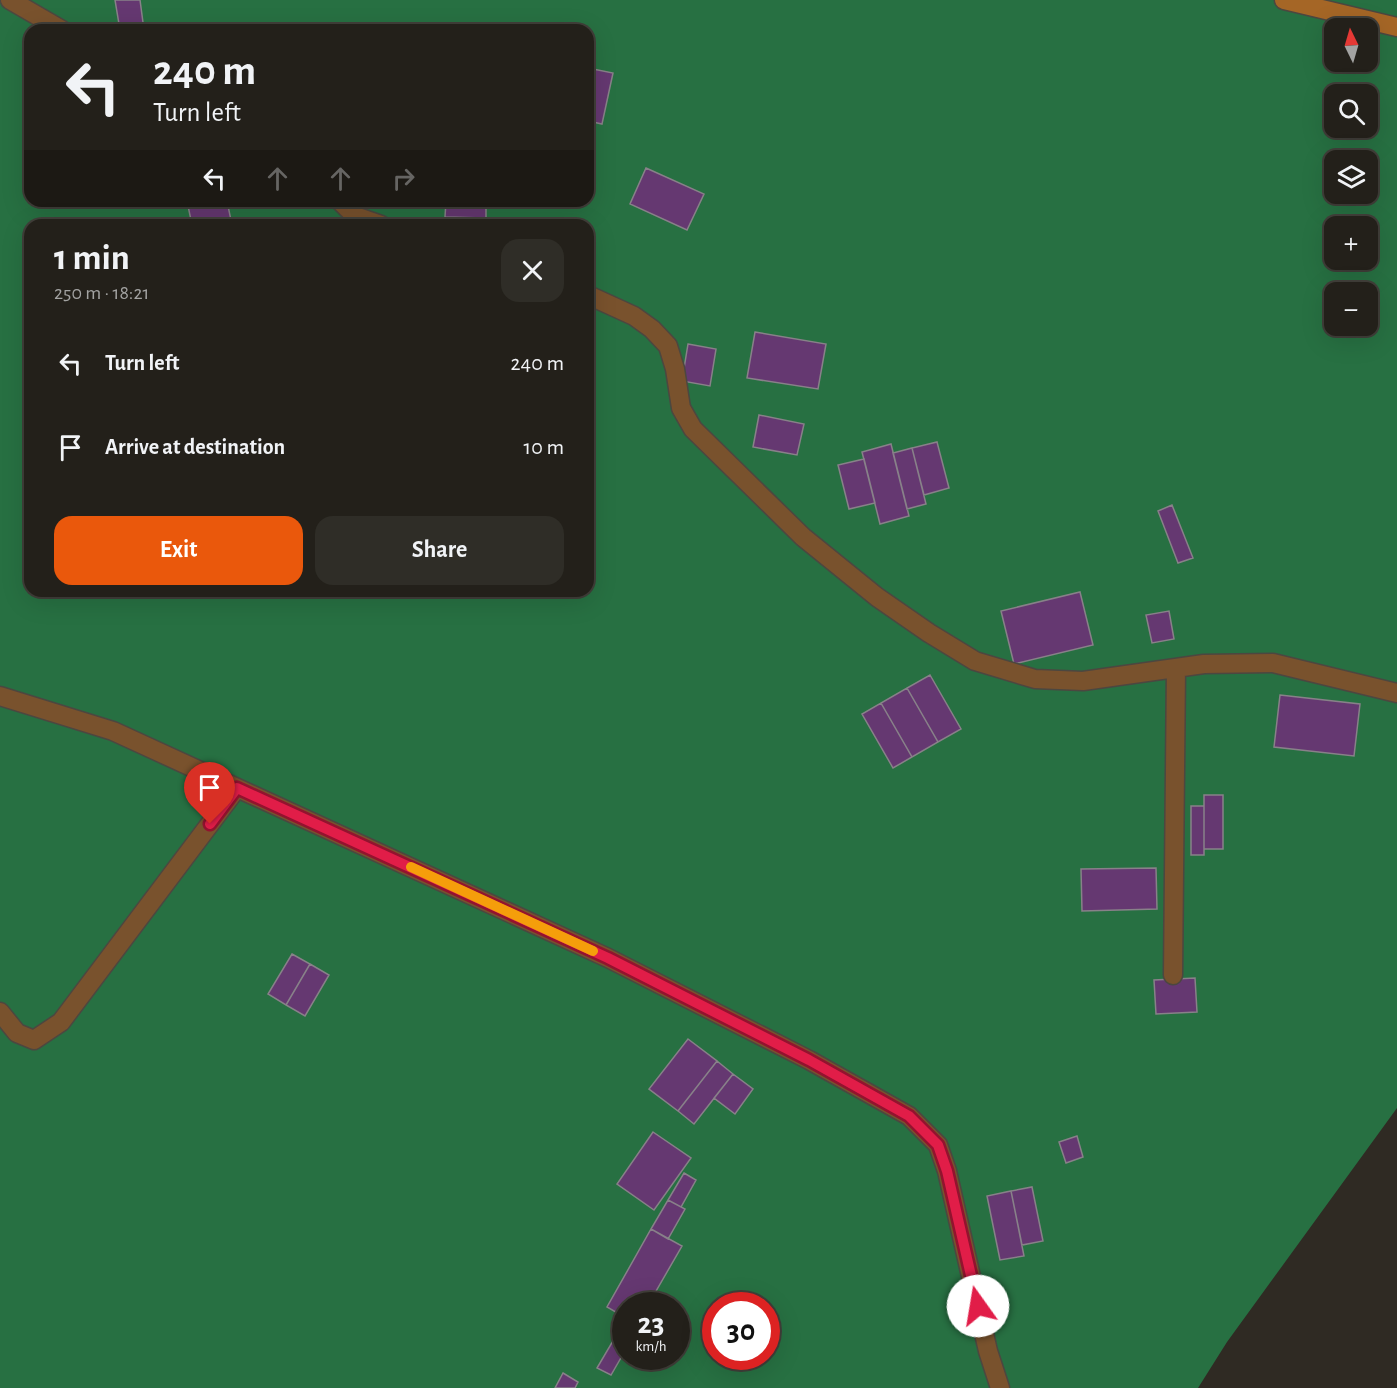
<!DOCTYPE html>
<html lang="en">
<head>
<meta charset="utf-8">
<style>
	body { margin:0; font-family:"Alegreya Sans",sans-serif; background:#2f2d27; color:#f1f3f6; height:100vh; display:flex; flex-direction:column; font-size:22px; white-space:nowrap }
	* { box-sizing:border-box; margin:0 }
	p { font-size:20px; color:#a3a3a2 }
	.icon { flex:none; width:33px; height:33px; fill:none; stroke:currentColor; stroke-width:2; stroke-linecap:round; stroke-linejoin:round }
	.map { position:relative; flex:1; overflow:hidden }
	.details { position:absolute; left:24px; top:219px; width:570px; height:378px; display:flex; flex-direction:column; background:#23201a; border-radius:18px; box-shadow:0 6px 24px #0002,0 0 0 2px #403e39 }
	.details>* { flex:none }
	.hud { position:absolute; left:24px; top:24px; width:570px; height:183px; border-radius:18px; box-shadow:0 6px 24px #0002,0 0 0 2px #403e39; background:#23201a; color:#f1f3f6; overflow:hidden }
	.needle { width:39px; rotate:355deg }
	.fabs { position:absolute; left:1324px; top:18px; display:grid; gap:12px }
	.fabs a { display:grid; place-items:center; width:54px; height:54px; border-radius:12px; background:#23201a; box-shadow:0 6px 24px #0002,0 0 0 2px #403e39; font-size:30px }
	.speed { position:absolute; left:612px; top:1292px; display:flex; gap:12px; font-size:30px; font-weight:700; text-align:center }
	.speed>* { display:grid; place-content:center; width:78px; height:78px; border-radius:50%; background:#23201a; box-shadow:0 6px 24px #0002,0 0 0 2px #403e39; line-height:1 }
	.speed small { font-size:15px; font-weight:400 }
	.speed .limit { border:9px solid #d22; background:#fff; color:#111 }
	.pin { position:absolute; display:grid; place-items:center; width:51px; height:51px; color:#fff; margin:-62px -26px; border-radius:50% 50% 50% 0; rotate:-45deg; box-shadow:0 0 6px #0007 }
	.pin .icon { rotate:45deg }
	.me { position:absolute; width:66px; margin:-33px; rotate:347deg; stroke-linejoin:round; filter:drop-shadow(0 0 4px #0008) }
	.turn { display:flex; align-items:center; gap:21px; height:126px; padding:0 30px; font-size:27px }
	.turn .icon { width:78px; height:78px; stroke-width:2.5 }
	.turn b { display:block; font-size:42px; line-height:51px }
	.lanes { display:flex; align-items:center; height:57px; padding:0 30px; background:#0003; justify-content:center; gap:30px; direction:ltr }
	.lanes .off { opacity:.35 }
	.round { display:grid; place-items:center; flex:none; width:63px; height:63px; border-radius:18px; background:#2f2d27 }
	.overview { display:flex; align-items:center; justify-content:space-between; height:102px; padding:0 30px }
	h1 { font-size:36px; font-weight:600; line-height:45px }
	.cta { display:flex; gap:12px; margin-top:auto; padding:12px 30px }
	.cta a { flex:1; height:69px; border-radius:18px; background:#ea580c; color:#fff; font-size:24px; font-weight:600; line-height:69px; text-align:center }
	.cta a+a { background:#2f2d27; color:#f1f3f6 }
	ul { padding:0; list-style:none }
	li { display:flex; align-items:center; gap:18px; height:84px; padding:0 30px }
	li div { flex:1 }
	li b { display:block; font-size:22px }
	li em { font-style:normal }
	.map>svg:first-child { display:block }
	.forest { fill:#277042; fill-rule:evenodd }
	.building { fill:#653871; stroke:#888189; stroke-width:1.5 }
	.lines { fill:none; stroke-linecap:round; stroke-linejoin:round }
	.street-casing { stroke:#4c4740; stroke-width:21 }
	.secondary-casing { stroke:#4c4740; stroke-width:21 }
	.street { stroke:#79522d; stroke-width:18 }
	.secondary { stroke:#a56626; stroke-width:18 }
	.route-casing { stroke:#92132f; stroke-width:15 }
	.route { stroke:#e11d48; stroke-width:10 }
	.slow { stroke:#f59e0b; stroke-width:10 }
</style>
</head>
<body>
<div class="map">
<svg width="1397" height="1388" viewBox="0 0 1397 1388">
	<rect width="100%" height="100%" fill="#2f2a23"/>
	<!-- forest -->
	<path class="forest" d="M0 0H1397V1108L1227 1342 1198 1388H0ZM1335 28H1368V62H1335ZM30 30H588V201H30ZM1335 94H1368V128H1335ZM1335 160H1368V194H1335ZM30 225H588V591H30ZM1335 226H1368V260H1335ZM1335 292H1368V326H1335ZM626 1305H676V1356H626ZM716 1305H766V1356H716Z"/>
	<!-- building -->
	<path class="building" d="M115 0H140L144 30H120Z
		M588 68 613 73 602 124 588 121Z
		M646 168 704 194 687 230 630 204Z
		M187 201H227L232 225H192Z
		M446 201H486V218L445 217Z
		M755 332 826 344 818 389 747 378Z
		M688 344 716 349 710 386 682 381Z
		M759 415 804 424 797 455 753 447Z
		M937 442 949 488 924 495 912 448Z
		M891 444 909 516 880 524 862 452Z
		M912 448 926 504 907 509 893 453Z
		M864 459 875 503 849 509 838 465Z
		M1172 505 1193 558 1178 563 1158 511Z
		M1080 592 1093 645 1014 664 1001 611Z
		M1169 611 1174 639 1152 643 1146 615Z
		M930 675 961 729 938 742 907 688Z
		M907 688 938 742 912 757 881 703Z
		M1280 695 1360 704 1354 756 1274 747Z
		M881 703 912 757 893 768 862 714Z
		M1204 795H1223V849H1204Z
		M1191 806H1204V855H1191Z
		M1156 868 1157 909 1082 911 1081 869Z
		M292 954 310 964 286 1005 268 994Z
		M310 964 329 975 305 1016 286 1005Z
		M1195 978 1197 1012 1156 1014 1154 980Z
		M688 1039 717 1061 678 1111 649 1089Z
		M717 1061 733 1074 694 1124 678 1111Z
		M733 1074 753 1089 735 1114 714 1098Z
		M653 1132 691 1158 654 1210 617 1184Z
		M1077 1136 1083 1157 1066 1163 1059 1142Z
		M684 1173 696 1180 681 1207 668 1200Z
		M1032 1187 1043 1241 1022 1245 1011 1191Z
		M1011 1191 1024 1256 1000 1260 987 1196Z
		M668 1200 685 1209 668 1239 651 1229Z
		M651 1229 682 1246 648 1305H626V1318L607 1307Z
		M617 1334 626 1339V1349L611 1375 597 1368Z
		M563 1373 578 1382 575 1388H555Z"/>
	<g class="lines">
		<defs>
			<path id="street" d="M10 0 62 30
				M340 201 355 216 381 225
				M588 295 634 316 652 329 668 346 675 369 681 408 693 429 803 537 877 597 929 633 975 661 1035 679 1083 681 1204 664 1273 663 1397 693
				M0 696 113 731 608 958 809 1060 909 1116 938 1145 947 1171 988 1351 1000 1388
				M1173 975 1176 668
				M0 1012 17 1033 34 1040 61 1022 237 788"/>
			<path id="secondary" d="M1284 0 1397 27"/>
		</defs>
		<!-- street casing -->
		<use href="#street" class="street-casing"/>
		<!-- secondary casing -->
		<use href="#secondary" class="secondary-casing"/>
		<!-- street -->
		<use href="#street" class="street"/>
		<!-- secondary -->
		<use href="#secondary" class="secondary"/>
	</g>
	<g class="lines">
		<defs>
			<path id="route" d="M210 824 237 788 608 958 809 1060 909 1116 938 1145 947 1171 978 1306"/>
		</defs>
		<!-- route casing -->
		<use href="#route" class="route-casing"/>
		<!-- route -->
		<use href="#route" class="route"/>
		<!-- slow -->
		<path class="slow" d="M411 867 593 951"/>
	</g>
</svg>
<div class="fabs">
<a><svg class="needle" viewBox="-14 -14 28 28"><path d="M0-13l5 13h-10z" fill="#e53935"/><path d="M0 13l5-13h-10z" fill="#a3a3a2"/></svg></a>
<a><svg class="icon" aria-label="search" viewBox="0 0 24 24"><circle cx="10" cy="10" r="6"/><path d="M15 15l6 6"/></svg></a>
<a><svg class="icon" aria-label="layers" viewBox="0 0 24 24"><path d="M12 4l9 5-9 5-9-5zM3 14l9 5 9-5"/></svg></a>
<a>+</a>
<a>−</a>
</div>
<div class="speed"><div>23<small>km/h</small></div><div class="limit">30</div></div>
<div class="pin" style="left:210px;top:824px;background:#d93025"><svg class="icon" aria-label="arrive" viewBox="0 0 24 24"><path d="M6 21V4h12l-3 4 3 4H6"/></svg></div>
<svg class="me" style="left:978px;top:1306px" viewBox="-20 -20 40 40"><circle r="19" fill="#fff"/><path d="M0-13L10 11 0 6-10 11z" fill="#e11d48"/></svg>
<div class="hud">
<div class="turn"><svg class="icon" aria-label="left" viewBox="0 0 24 24"><path d="M17 20v-9H6M10 6l-5 5 5 5"/></svg><div><b>240 m</b>Turn left</div></div>
<div class="lanes"><svg class="icon" aria-label="left" viewBox="0 0 24 24"><path d="M17 20v-9H6M10 6l-5 5 5 5"/></svg><svg class="icon off" aria-label="ahead" viewBox="0 0 24 24"><path d="M12 20V5M6 11l6-6 6 6"/></svg><svg class="icon off" aria-label="ahead" viewBox="0 0 24 24"><path d="M12 20V5M6 11l6-6 6 6"/></svg><svg class="icon off" aria-label="right" viewBox="0 0 24 24"><path d="M7 20v-9h11M14 6l5 5-5 5"/></svg></div>
</div>
<section class="details">
<div class="overview"><div><h1>1 min</h1><p>250 m · 18:21</p></div><a class="round"><svg class="icon" aria-label="close" viewBox="0 0 24 24"><path d="M6 6l12 12M18 6L6 18"/></svg></a></div>
<ul>
<li><svg class="icon" aria-label="left" viewBox="0 0 24 24"><path d="M17 20v-9H6M10 6l-5 5 5 5"/></svg><div><b>Turn left</b></div><em>240 m</em></li>
<li><svg class="icon" aria-label="arrive" viewBox="0 0 24 24"><path d="M6 21V4h12l-3 4 3 4H6"/></svg><div><b>Arrive at destination</b></div><em>10 m</em></li>
</ul>
<div class="cta"><a>Exit</a><a>Share</a></div>
</section>
</div>
</body>
</html>
